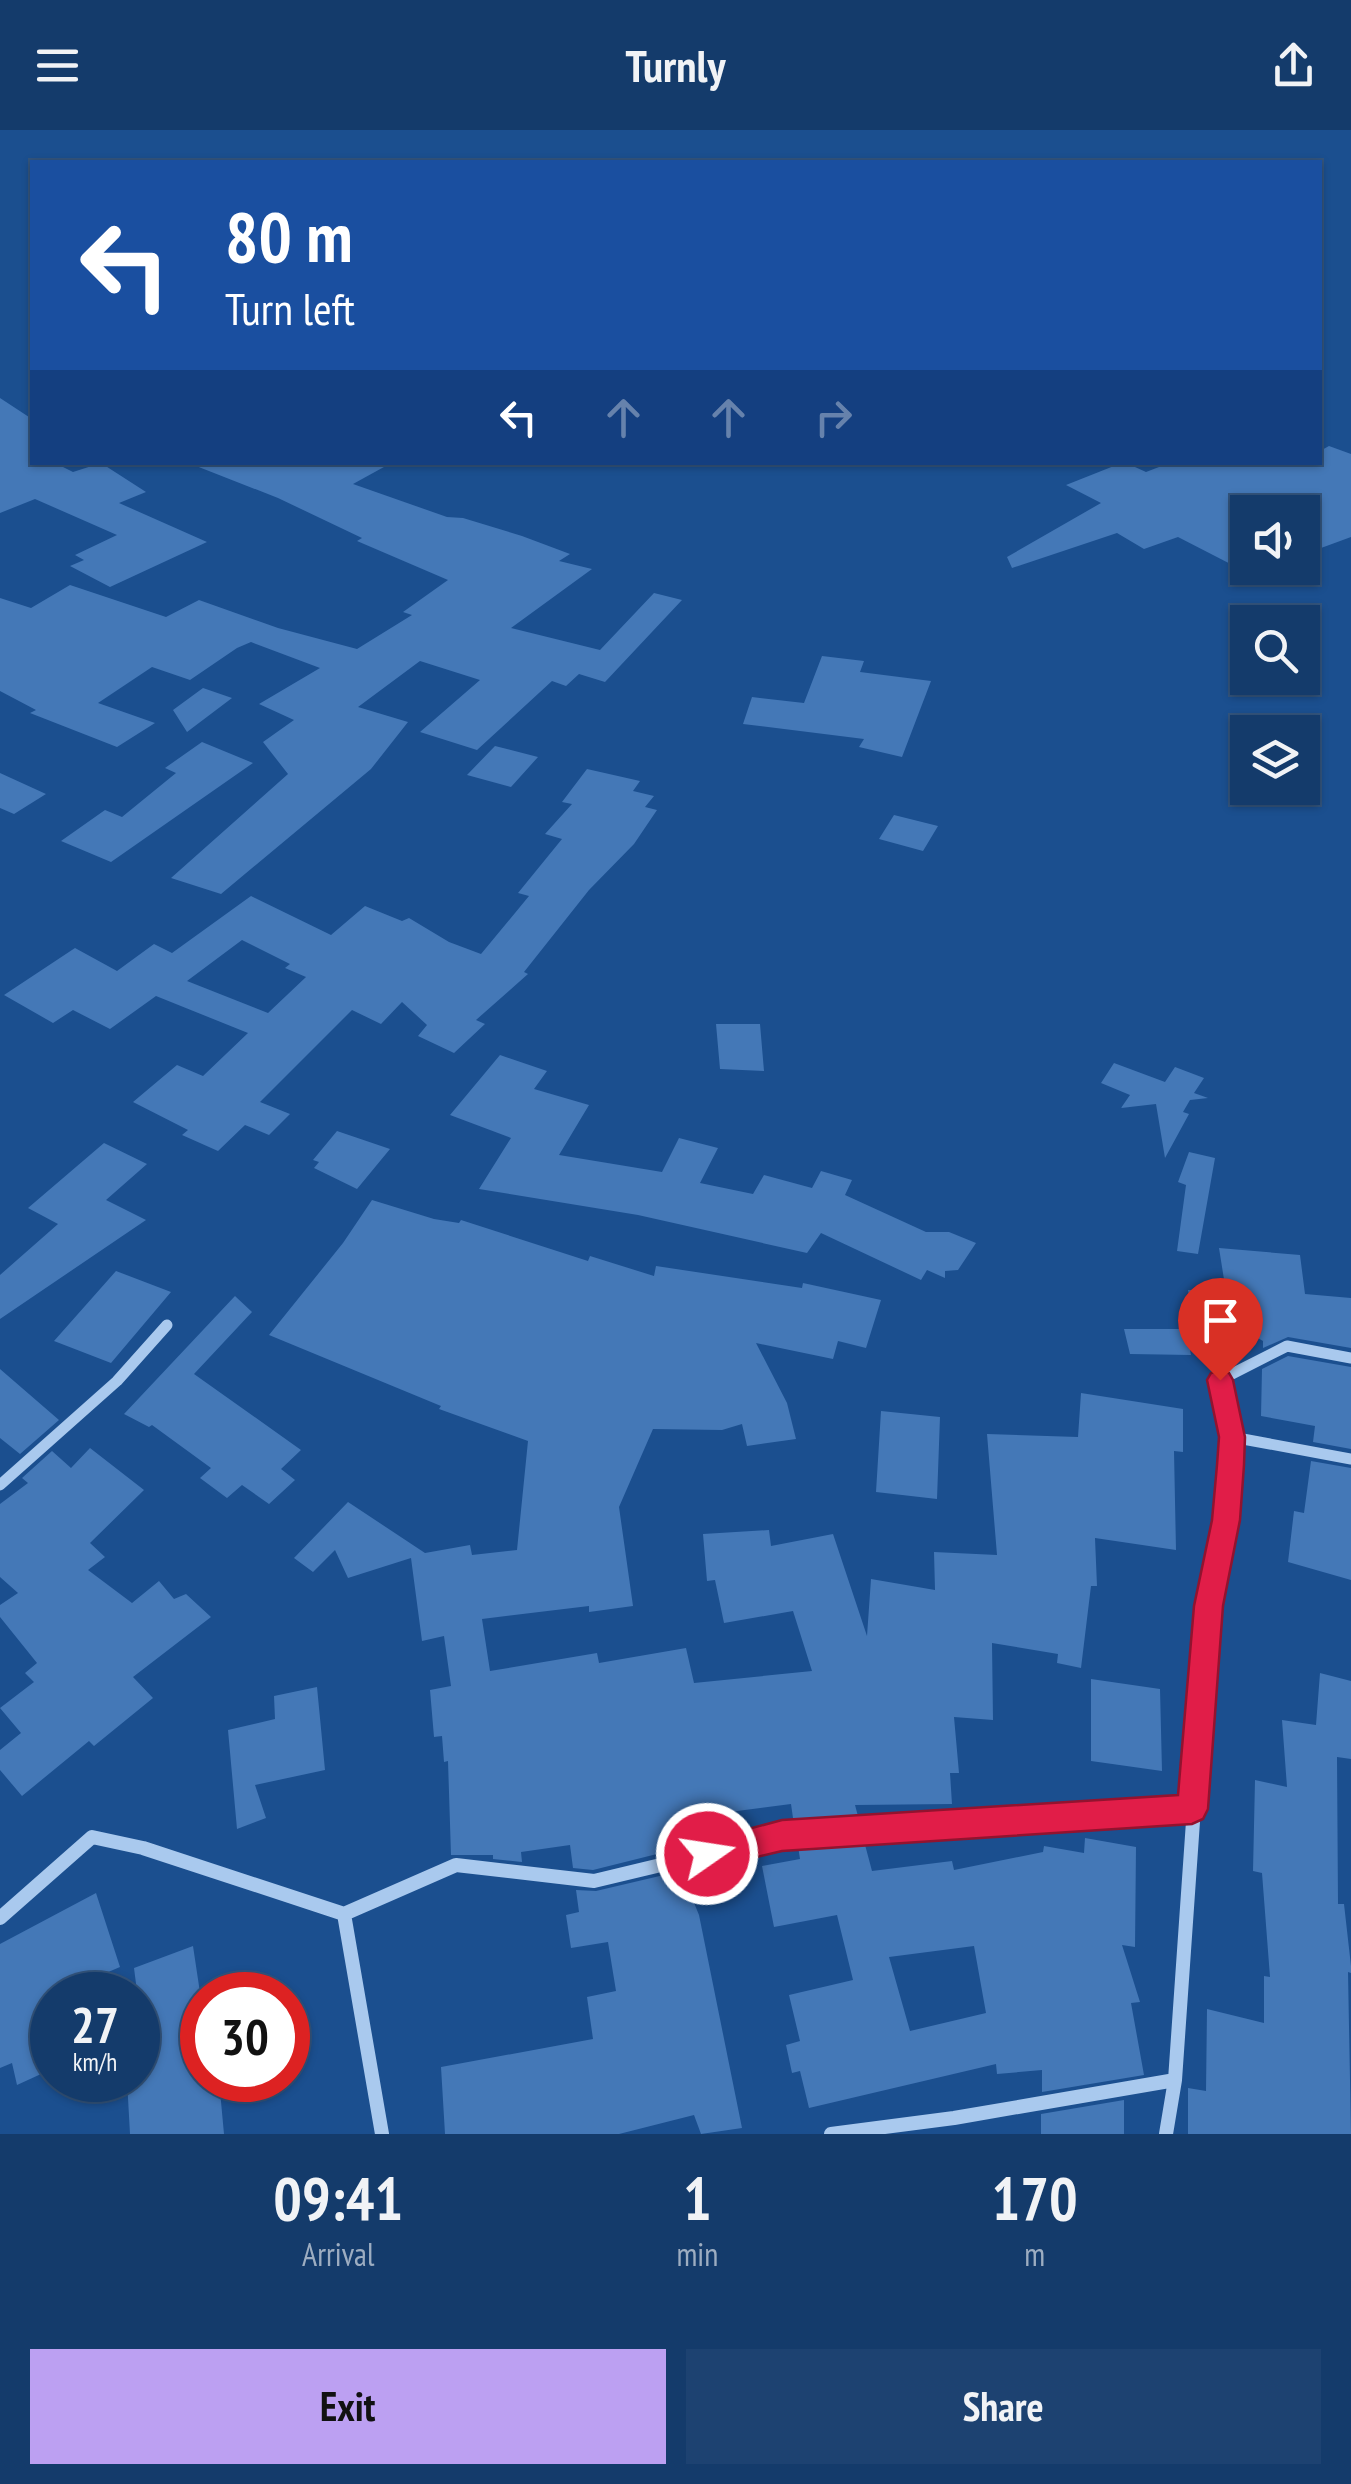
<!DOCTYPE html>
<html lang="en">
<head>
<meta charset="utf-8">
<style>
	body { margin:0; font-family:"PT Sans Narrow",sans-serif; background:#1d4271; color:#f1f3f6; height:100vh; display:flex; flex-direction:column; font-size:38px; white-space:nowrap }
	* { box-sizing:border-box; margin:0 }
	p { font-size:32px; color:#9dadc1 }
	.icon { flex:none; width:55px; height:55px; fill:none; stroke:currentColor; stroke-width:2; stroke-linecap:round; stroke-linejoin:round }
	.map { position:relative; height:2004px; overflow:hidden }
	.drawer { display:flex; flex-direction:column; background:#143b6b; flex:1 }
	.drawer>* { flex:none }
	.top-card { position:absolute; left:30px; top:30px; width:1292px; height:305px; border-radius:0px; box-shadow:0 2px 8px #0004,0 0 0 2px #33557e; background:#1a4fa0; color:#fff; overflow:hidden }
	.fabs { position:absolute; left:1230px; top:365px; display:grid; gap:20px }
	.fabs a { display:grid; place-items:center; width:90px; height:90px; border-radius:0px; background:#143b6b; box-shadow:0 2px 8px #0004,0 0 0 2px #33557e; font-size:50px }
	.speed { position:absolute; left:30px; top:1842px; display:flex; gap:20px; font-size:50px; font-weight:700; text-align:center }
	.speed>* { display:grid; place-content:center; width:130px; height:130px; border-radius:50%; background:#143b6b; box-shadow:0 2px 8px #0004,0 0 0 2px #33557e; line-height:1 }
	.speed small { font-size:25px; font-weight:400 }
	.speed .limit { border:15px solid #d22; background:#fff; color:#111 }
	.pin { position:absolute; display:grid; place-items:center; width:85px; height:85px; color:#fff; margin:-102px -42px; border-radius:50% 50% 50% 0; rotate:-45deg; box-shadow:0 0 10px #0007 }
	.pin .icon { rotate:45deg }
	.me { position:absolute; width:110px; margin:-55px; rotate:77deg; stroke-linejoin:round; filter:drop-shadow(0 0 8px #0008) }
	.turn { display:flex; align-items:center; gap:35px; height:210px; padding:0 30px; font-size:45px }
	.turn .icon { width:130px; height:130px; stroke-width:2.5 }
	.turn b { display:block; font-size:70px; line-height:85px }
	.lanes { display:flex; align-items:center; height:95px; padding:0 30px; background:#0003; justify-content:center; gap:50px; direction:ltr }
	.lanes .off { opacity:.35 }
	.eta { display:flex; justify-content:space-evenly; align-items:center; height:170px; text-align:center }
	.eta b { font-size:60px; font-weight:800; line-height:70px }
	.action { display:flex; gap:20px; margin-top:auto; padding:20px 30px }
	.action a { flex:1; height:115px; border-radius:0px; background:#bca0f2; color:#111; font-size:40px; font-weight:800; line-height:115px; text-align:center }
	.action a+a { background:#1d4271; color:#f1f3f6 }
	header { display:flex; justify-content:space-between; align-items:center; height:130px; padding:0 30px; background:#143b6b; font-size:45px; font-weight:800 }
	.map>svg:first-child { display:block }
	.building { fill:#4478b7; fill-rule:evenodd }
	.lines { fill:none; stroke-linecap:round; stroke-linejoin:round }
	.street-far1 { stroke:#a9c9ee; stroke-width:11 }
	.street { stroke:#a9c9ee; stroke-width:14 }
	.route { fill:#e11d48; stroke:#92132f; stroke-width:2.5 }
</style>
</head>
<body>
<header><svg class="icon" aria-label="menu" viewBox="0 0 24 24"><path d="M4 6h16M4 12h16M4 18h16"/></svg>Turnly<svg class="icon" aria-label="share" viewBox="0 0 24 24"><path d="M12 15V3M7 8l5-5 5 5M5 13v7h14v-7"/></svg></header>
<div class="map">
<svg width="1351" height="2004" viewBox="0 0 1351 2004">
	<rect width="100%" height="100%" fill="#1b4f8f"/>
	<!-- building -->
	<path class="building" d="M0 268 32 289V332H53L73 342 101 333 146 362 119 373 207 412 110 457 70 436 84 430 75 425 117 405 35 369 0 383Z
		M1329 316 1351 324V407L1302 425V382H1275L1248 369V443L1178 407 1144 419 1117 403 1012 438 1007 427 1101 373 1066 355 1124 332 1146 342 1172 332H1280L1292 337 1300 332H1320V321Z
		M186 332H393L353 354 447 387 463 388 522 406 570 424 559 431 592 439 511 498 600 520 654 463 682 470 605 552 579 544 566 556 552 551 477 620 420 602 480 550 420 531 358 577 408 592 371 639 221 764 171 748 288 644 263 612 294 590 259 574 320 538 251 512 237 518 190 550 152 537 98 573 155 593 117 617 30 583 36 580 0 561V468L31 478 70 455 166 487 199 470 278 498 357 519 412 485 403 482 448 450 357 411 362 408 278 368Z
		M822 526 864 531 860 542 931 551 902 627 859 617 864 609 743 594 752 567 804 573Z
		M203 558 232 568 187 602 173 580Z
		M202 612 253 633 111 732 61 711 105 680 122 687 176 643 165 638Z
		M495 616 538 627 511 657 467 645Z
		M587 639 640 651 633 661 654 666 645 677 657 680 634 714 589 760 524 842 528 844 476 890 485 894 454 923 418 906 427 895 402 872 381 894 352 880 260 972 290 984 269 1005 245 995 218 1021 182 1005 188 1000 133 972 177 935 203 946 248 903 156 866 110 899 73 880 53 893 4 865 75 818 117 841 154 814 172 823 251 766 331 805 365 776 402 791 409 788 449 812 481 824 529 766 518 763 562 709 545 704 572 674 562 672ZM242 810 290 834 285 838 306 847 268 883 187 851Z
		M0 643 46 664 14 684 0 678Z
		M894 685 938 696 923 721 879 709Z
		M716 894H760L764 941 720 939Z
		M500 925 547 941 534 959 589 975 559 1025 662 1042 679 1008 718 1018 700 1053 753 1064 764 1045 812 1058 821 1041 852 1050 845 1065 926 1102H949L976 1113 958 1140 945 1141V1148L927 1140 921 1150 821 1103 807 1123 638 1085 479 1059 511 1008 450 985Z
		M1114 933 1165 952 1175 937 1204 948 1194 963 1208 968 1190 970 1183 982 1189 984 1165 1028 1156 974 1121 978 1130 965 1101 953Z
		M337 1001 390 1019 357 1059 314 1038 319 1032 313 1030Z
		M104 1013 147 1034 106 1070 146 1090 0 1189V1145L58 1094 28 1078Z
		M1189 1022 1215 1028 1198 1124 1177 1121 1186 1055 1178 1052Z
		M372 1070 434 1089 459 1093 461 1090 588 1131 590 1126 654 1146 656 1136 802 1158 803 1153 881 1170 866 1218 838 1211 833 1229 756 1213 787 1273 796 1309 747 1316 742 1294 722 1300 653 1299 619 1377 633 1476 589 1482V1476L482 1489 490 1541 597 1523 599 1533 686 1518 694 1553 812 1541 793 1481 724 1493 715 1450 707 1451 703 1404 769 1400 771 1416 833 1404 867 1506 871 1449 935 1460 934 1422 997 1425 987 1304 1078 1307 1081 1263 1183 1279V1322L1174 1321 1176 1420 1095 1408 1097 1456H1091L1081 1538 1057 1533 1058 1524 992 1513 993 1590 954 1587 959 1643H950L952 1674 855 1675 859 1690 794 1695 791 1674 676 1689 681 1718 593 1740 573 1738 570 1715 521 1722 522 1732 493 1729V1725H451L448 1631 444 1632 442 1606 434 1607 430 1560 451 1556 444 1506 422 1511 411 1428 348 1448 335 1420 313 1442 294 1428 348 1372 425 1423 470 1415 472 1425 517 1420 528 1311 439 1279 441 1276 269 1205 343 1113Z
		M1219 1118 1300 1125 1305 1164 1351 1168V1218L1288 1207 1263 1218V1211L1256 1207 1195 1204 1188 1160 1226 1162Z
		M116 1141 171 1162 111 1233 54 1211Z
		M235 1166 252 1182 194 1244 301 1320 281 1339 295 1350 269 1374 242 1355 227 1368 200 1348 211 1338 152 1295 149 1297 124 1284Z
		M1124 1199H1186L1191 1225 1130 1224Z
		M1288 1226 1351 1237V1319L1313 1312 1315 1296 1261 1286 1262 1239Z
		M0 1239 59 1290 20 1324 0 1308Z
		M881 1281 940 1287 937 1369 876 1362Z
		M90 1318 144 1360 90 1413 105 1427 88 1440 132 1473 159 1451 174 1469 186 1464 211 1487 133 1547 153 1568 94 1616 89 1611 22 1666 0 1640V1620L21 1603 0 1578 34 1552 25 1543 37 1533 0 1487V1475L18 1463 0 1447V1374L28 1353 22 1348 52 1321 71 1338Z
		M1311 1331 1351 1338V1450L1288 1432 1294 1381 1304 1383Z
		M1320 1543 1351 1551V1629L1337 1627 1338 1774H1344L1351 1836V1843L1348 1842 1351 2004H1188V1958L1206 1961 1207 1879 1264 1893V1846L1270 1847 1262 1743 1253 1741 1255 1650 1287 1657 1282 1590 1316 1595Z
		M1091 1549 1160 1559 1162 1641 1091 1631Z
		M317 1557 325 1640 255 1655 266 1688 237 1699 228 1600 275 1589 274 1566Z
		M1085 1708 1136 1717 1135 1817 1122 1815 1140 1872 1131 1873 1144 1945 1042 1962V1940L997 1944 996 1934 809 1978 800 1941 792 1943 786 1915 800 1911 789 1865 853 1850 837 1785 774 1797 762 1736 800 1729 798 1716 864 1711 872 1741 952 1731 954 1740 1043 1722 1044 1716 1084 1723ZM974 1816 986 1883 910 1901 889 1827Z
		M681 1741 699 1785 742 1998 701 2004 694 1985 619 2004H445L441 1937 593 1909 587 1867 616 1861 608 1812 571 1818 566 1785 579 1782 576 1760 596 1761Z
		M96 1763 120 1837 38 1872 52 1939 17 1955 12 1933 0 1938V1814Z
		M193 1816 202 1876V1950H219L224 2004H130L127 1950H138V1917L144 1916 134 1838Z
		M1124 1970V2004H1041V1984Z"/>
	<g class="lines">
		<!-- street-far1 -->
		<path class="street-far1" d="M1232 1307 1351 1329
			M0 1355 117 1251 167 1195
			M1226 1391 1232 1307 1220 1250 1287 1216 1351 1228"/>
		<!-- street -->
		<path class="street" d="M0 1788 92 1707 143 1718 344 1784
			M382 2004 344 1784 456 1735 594 1751 782 1706 1193 1679
			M831 2004 954 1988 1175 1950
			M1166 2004 1175 1950 1208 1476 1226 1388"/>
	</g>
	<!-- route -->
	<path class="route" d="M1220 1240 1229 1243 1233 1250 1245 1307 1244 1335 1240 1390 1223 1476 1208 1679 1203 1689 1192 1694 782 1721 707 1739 696 1734 691 1724 696 1713 782 1690 1178 1665 1194 1476 1212 1390 1217 1335 1219 1307 1207 1250 1211 1243Z"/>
</svg>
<div class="fabs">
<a><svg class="icon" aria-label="sound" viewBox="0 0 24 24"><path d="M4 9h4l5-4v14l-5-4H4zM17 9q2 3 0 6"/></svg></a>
<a><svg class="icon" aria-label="search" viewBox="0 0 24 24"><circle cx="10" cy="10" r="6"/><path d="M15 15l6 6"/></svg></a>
<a><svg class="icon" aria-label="layers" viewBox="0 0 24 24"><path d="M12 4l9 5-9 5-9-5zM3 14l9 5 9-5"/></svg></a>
</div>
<div class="speed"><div>27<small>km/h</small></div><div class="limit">30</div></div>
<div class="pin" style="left:1220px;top:1250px;background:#d93025"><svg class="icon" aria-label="arrive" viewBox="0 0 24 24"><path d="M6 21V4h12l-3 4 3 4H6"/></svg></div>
<svg class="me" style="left:707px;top:1724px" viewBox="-20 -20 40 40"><circle r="17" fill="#e11d48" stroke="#fff" stroke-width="3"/><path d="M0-11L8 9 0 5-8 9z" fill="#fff"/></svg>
<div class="top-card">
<div class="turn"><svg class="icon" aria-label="left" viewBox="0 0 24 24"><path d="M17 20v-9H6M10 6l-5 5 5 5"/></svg><div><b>80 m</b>Turn left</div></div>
<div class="lanes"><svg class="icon" aria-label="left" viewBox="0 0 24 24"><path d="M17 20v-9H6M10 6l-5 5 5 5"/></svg><svg class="icon off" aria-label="ahead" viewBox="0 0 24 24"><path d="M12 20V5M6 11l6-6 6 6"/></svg><svg class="icon off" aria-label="ahead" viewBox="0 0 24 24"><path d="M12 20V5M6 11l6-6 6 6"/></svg><svg class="icon off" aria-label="right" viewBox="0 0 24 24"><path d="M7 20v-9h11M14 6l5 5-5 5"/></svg></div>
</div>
</div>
<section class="drawer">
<div class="eta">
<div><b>09:41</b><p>Arrival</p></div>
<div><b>1</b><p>min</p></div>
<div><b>170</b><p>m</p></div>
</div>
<div class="action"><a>Exit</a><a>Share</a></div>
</section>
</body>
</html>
